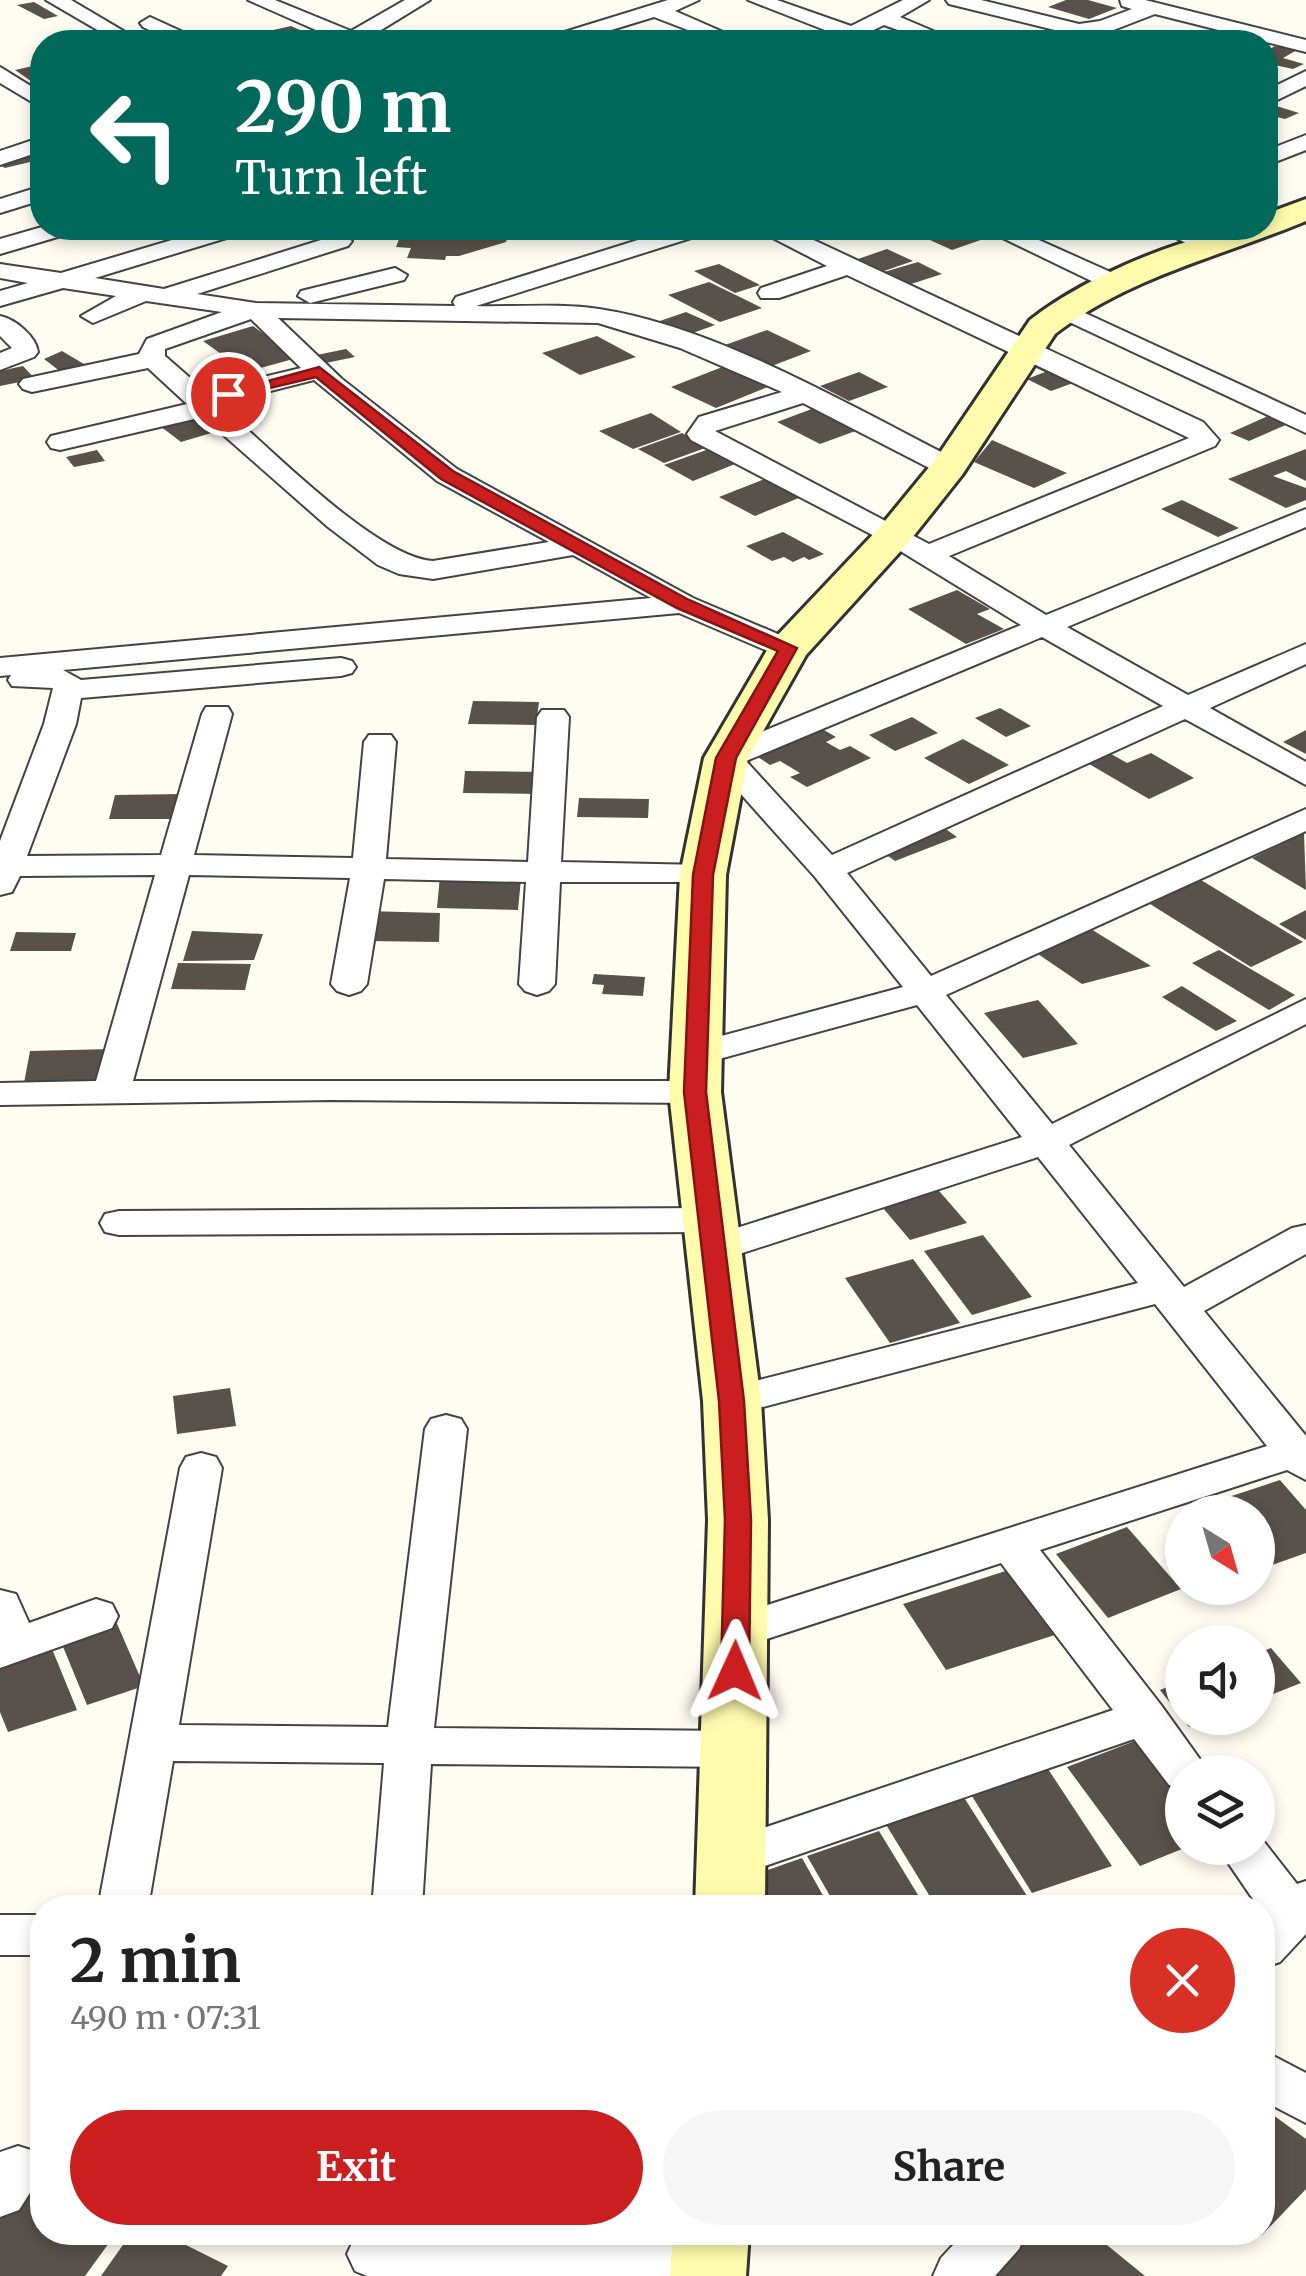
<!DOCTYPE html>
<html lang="en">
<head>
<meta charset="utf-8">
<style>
	body { margin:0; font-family:Merriweather,serif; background:#f6f6f6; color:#222; height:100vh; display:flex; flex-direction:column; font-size:38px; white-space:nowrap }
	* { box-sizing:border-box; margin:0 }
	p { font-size:32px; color:#767676 }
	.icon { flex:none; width:55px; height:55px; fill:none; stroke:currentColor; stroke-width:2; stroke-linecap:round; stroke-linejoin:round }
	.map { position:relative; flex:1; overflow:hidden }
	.sheet { position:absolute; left:30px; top:1895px; width:1245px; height:350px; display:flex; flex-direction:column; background:#fff; border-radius:40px; box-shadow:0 5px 15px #0003 }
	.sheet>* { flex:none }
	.banner { position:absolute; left:30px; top:30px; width:1248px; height:210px; border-radius:40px; box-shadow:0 5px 15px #0003; background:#00695c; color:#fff; overflow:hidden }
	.needle { width:65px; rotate:143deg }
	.buttons { position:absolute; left:1165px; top:1495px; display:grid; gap:20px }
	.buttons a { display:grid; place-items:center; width:110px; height:110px; border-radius:50%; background:#fff; box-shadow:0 5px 15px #0003; font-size:50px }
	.pin { position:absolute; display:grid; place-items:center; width:85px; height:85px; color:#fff; margin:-42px; border:5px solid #fff; border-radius:50%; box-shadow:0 2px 10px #0007 }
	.me { position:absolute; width:110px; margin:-55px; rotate:1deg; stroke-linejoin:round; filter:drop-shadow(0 0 8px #0008) }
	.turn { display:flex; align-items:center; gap:35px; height:210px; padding:0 40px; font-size:45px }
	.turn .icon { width:130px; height:130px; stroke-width:2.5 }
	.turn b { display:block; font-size:70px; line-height:85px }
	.round { display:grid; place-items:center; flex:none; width:105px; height:105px; border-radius:52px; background:#f6f6f6 }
	.overview { display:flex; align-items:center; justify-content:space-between; height:170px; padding:0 40px }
	h1 { font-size:60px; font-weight:700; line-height:75px }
	.action { display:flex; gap:20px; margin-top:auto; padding:20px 40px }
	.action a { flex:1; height:115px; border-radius:60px; background:#ca1f1e; color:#fff; font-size:40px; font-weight:700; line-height:115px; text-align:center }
	.action a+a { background:#f6f6f6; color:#222 }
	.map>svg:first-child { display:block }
	.building { fill:#59514b }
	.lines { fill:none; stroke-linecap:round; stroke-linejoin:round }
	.street-casing { stroke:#434343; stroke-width:4 }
	.secondary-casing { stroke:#323232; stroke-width:6 }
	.street { fill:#fff; fill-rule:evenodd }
	.secondary { fill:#fffbad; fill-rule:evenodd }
	.route { fill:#ca1f1e; stroke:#831414; stroke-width:2.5 }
</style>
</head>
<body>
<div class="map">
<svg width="1306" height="2276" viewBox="0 0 1306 2276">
	<rect width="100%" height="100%" fill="#fffdf2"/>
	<!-- building -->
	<path class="building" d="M1066 0H1088L1117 8 1089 19 1048 7Z
		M34 2 58 16 44 19 17 5Z
		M291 26 300 30 261 40 252 35Z
		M1275 46 1297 50 1283 58 1304 64 1293 69 1265 63V52Z
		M42 64V85L38 86 15 70Z
		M1265 104 1267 103 1299 113 1285 119 1265 114Z
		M42 148V157L35 159 42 164V170L30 162 5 168 0 165V159Z
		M383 228H461L460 231H484L485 228H520L518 237 508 236 506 242 459 256H446L445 260 407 258 411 248 396 247 399 239 379 238Z
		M947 228H972L992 236 952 250 921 236Z
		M887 249 913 261 884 271 858 259Z
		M918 262 942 274 908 285 884 272Z
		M719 264 760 285 735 293 694 271Z
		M709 282 744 299 762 308 720 322 668 295Z
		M686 312 715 325 679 338 651 324Z
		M253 326 297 358 246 372 203 341Z
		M767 330 811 351 769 367 725 345Z
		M597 336 636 357 580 375 542 353Z
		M346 349 355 357 316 365 307 357Z
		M62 351 89 367 61 372 44 359Z
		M1049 360 1087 378 1051 391 1027 379 1045 372 1032 366Z
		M730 364 775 384 716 408 671 387Z
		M23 366 35 379 0 386V371Z
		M859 372 888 387 849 401 820 386Z
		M239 398 262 416 239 422 216 404Z
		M817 407 861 429 820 444 777 422Z
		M651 413 681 432 633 449 599 431Z
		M204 414 225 429 181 442 160 426Z
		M1268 416 1288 424 1249 441 1230 433Z
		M682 433 708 447 664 463 638 449Z
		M992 440 1067 473 1034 488 974 462Z
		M712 448 740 462 693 481 664 465Z
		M1306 449V481L1286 471 1273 476 1306 488V500L1286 508 1228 479Z
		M97 450 105 461 74 467 66 457Z
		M770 477 806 495 755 516 719 497Z
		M1182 500 1239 528 1218 537 1161 509Z
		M783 532 824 554 809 560 804 557 793 562 784 557 772 561 746 546Z
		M957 590 990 609 977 614 1004 629 966 644 908 609Z
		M473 701 539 702 536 725 468 724Z
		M1000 708 1031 726 1006 737 975 718Z
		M912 717 938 733 895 751 869 735Z
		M817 726 836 737 826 742 840 750 850 746 871 758 807 787 790 777 800 773 780 761 770 765 753 754Z
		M1306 730V754L1283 742Z
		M963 739 1009 765 969 784 924 758Z
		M1106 751 1127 763 1151 753 1194 778 1149 799 1084 761Z
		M465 771 542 772 540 794 463 793Z
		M182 794 177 819H109L115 795Z
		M579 798 649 799 648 818 577 817Z
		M940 825 957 837 895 861 878 849Z
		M1304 833 1306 890 1252 858Z
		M440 876 521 879 518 910 437 908Z
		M1201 880 1303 942 1251 967 1150 904Z
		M1306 910V940L1279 924Z
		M366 911 440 913 439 942 366 941Z
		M1086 926 1151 966 1082 984 1035 952Z
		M192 931 263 934 254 960 183 961Z
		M16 932 76 933 71 951H10Z
		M1219 950 1254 971 1295 995 1269 1010 1192 963Z
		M178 963 251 964 245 990 171 989Z
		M594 974 645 977 643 996 602 994 604 985 592 984Z
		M1182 986 1237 1021 1216 1031 1162 997Z
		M1038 1000 1078 1044 1023 1058 984 1013Z
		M111 1049 105 1081 24 1083 30 1051Z
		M933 1184 967 1223 910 1240 877 1201Z
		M983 1235 1032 1297 972 1315 924 1251Z
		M913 1259 960 1323 890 1343 845 1278Z
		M230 1388 236 1426 177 1434 173 1396Z
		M1280 1480 1306 1510V1553L1258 1570V1512H1206L1201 1506Z
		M1127 1527 1181 1589 1108 1618 1056 1554Z
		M1018 1567 1064 1632 946 1670 903 1604Z
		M115 1619 144 1686 87 1705 59 1637Z
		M50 1644 77 1710 8 1732 0 1712V1660Z
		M1271 1648 1301 1683 1258 1700V1653Z
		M1182 1681V1718H1212L1189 1727 1160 1690Z
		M1140 1739 1182 1794V1849L1140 1866 1067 1767Z
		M1044 1763 1112 1866 1032 1893 967 1788Z
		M963 1796 1027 1896 995 1908H937L885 1823Z
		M879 1831 926 1908H837L807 1856Z
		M802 1858 830 1908H747L745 1878Z
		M1262 2107 1306 2139V2189L1262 2235Z
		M33 2172 42 2176V2232H117L85 2276H0V2218Z
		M132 2232H160L228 2266 221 2276H101Z
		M1032 2232H1091L1145 2276H988Z"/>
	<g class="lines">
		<defs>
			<path id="street" d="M46 0H71L142 42H118Z
				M248 0H275L351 31 405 0H430L368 38 370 42H343Z
				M668 0H699L675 11 746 42H719L654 17 572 42H542L545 38Z
				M748 0H777L851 26 903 0H929L900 17 959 42H931L884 25 849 42H824L835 34Z
				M946 0H981L1079 24 1100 21 1132 9 1122 6 1120 0H1145L1306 40V52L1155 14 1111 31 1079 36 949 4Z
				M150 17 196 38 199 42H174L143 27 140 23Z
				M0 67 42 93V108L0 83Z
				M1306 71V86L1265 106V91Z
				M1306 135V150L1265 166V151Z
				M42 137V151L0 165V151Z
				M42 186V200L0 213V199Z
				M42 227 75 228 71 233 0 254V239Z
				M212 228H247L243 233 95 278 164 289 340 234 352 241 348 246 197 294 256 303 455 306 453 302 456 297 676 228H710L707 233 476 306C516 307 560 303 599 309 718 327 852 407 959 461L963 467 959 473H939L803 403 715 431 929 544 1189 438 847 275 779 298H761L758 293 761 288 827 266 763 233 760 228H788L1203 422 1219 440 1215 446 949 556 1046 615 1306 509V527L1067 627 1188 695 1306 644V664L1210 708 1306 762V785L1185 719 847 873 931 976 1306 809V831L946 995 1052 1124 1306 999V1024L1069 1145 1184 1287 1292 1228 1306 1225V1254L1204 1311 1306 1436V1480L1287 1470 1040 1550 1161 1705 1209 1772H1182V1789L1169 1785 1134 1739 733 1877 716 1872 709 1858 716 1844 1113 1710 1001 1563 736 1649 720 1644 713 1632 720 1620 1267 1446 1155 1304 732 1415 717 1411 711 1401 717 1391 732 1387 1138 1283 1038 1157 727 1258 713 1262 699 1258 693 1249 699 1240 1022 1137 917 1005 697 1065 684 1062 679 1054 684 1046 903 987 815 877 715 765 710 758 715 751 1021 625 884 541 691 440 687 434 699 417 782 392 680 348 598 323 278 318 342 379 457 469 693 598 799 643 803 649 799 655H777L679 613 63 670 81 680 341 658 352 661 356 667 352 673 341 676 81 698 76 724 27 856 161 855 202 714 206 707H228L232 714 194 855 353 858 364 742 369 735H391L396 742 386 859 528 862 537 717 542 710H564L569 717 561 862 703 865 715 868 720 875 715 882H560L555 984 549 991 537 995 525 991 519 984 526 882 384 879 367 984 361 991 349 995 337 991 331 984 350 878 189 875 133 1081H695L708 1084 713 1092 708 1100 695 1103 331 1100 0 1105V1083L96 1081 155 875 20 876 12 892 0 895V841L44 724 53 688 12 686 8 680 11 675 0 676V658L651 598 573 555 433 579 399 574 378 565 328 527 203 417 60 450 51 448 47 442 51 436 187 404 148 368 32 392 23 389 19 384 23 379 139 354 147 339 222 312 146 301 93 323 81 316 116 296 63 288 0 306V291L28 283 0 278V264L61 273ZM251 319 301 368 205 391 165 356V349ZM314 380 437 481 549 542 433 561C375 557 267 445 219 404ZM1042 637 1163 706 832 855 746 761Z
				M982 228H1012L1126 279 1129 284 1117 291 1108 289Z
				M1156 228H1187L1224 247 1212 254 1204 252Z
				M395 268 407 275 404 280 310 303 298 296 301 291Z
				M1061 302 1306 415V433L1052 314 1049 309Z
				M0 316C15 319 36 336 38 352L34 357 0 370V353L12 348 0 336Z
				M711 1208 725 1211 730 1220 725 1229 711 1232 119 1235 105 1232 100 1223 105 1214 119 1211Z
				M446 1415 461 1419 467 1429 434 1728 734 1731 751 1736 757 1749 751 1762 734 1767 431 1764 422 1908H372L384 1763 173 1761 148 1908H98L180 1468 186 1457 201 1453 216 1457 222 1468 179 1725 388 1727 425 1429 431 1419Z
				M0 1590 16 1594 29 1623 96 1599 112 1604 118 1616 112 1628 0 1668Z
				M1258 1834 1297 1884 1306 1881V1934L1280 1962 1262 1968V1908H1259L1218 1848H1258Z
				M0 1915H42V1955H0Z
				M1262 2050 1306 2073V2123L1262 2100Z
				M18 2146 37 2152 42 2174 19 2210 0 2217V2152Z
				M366 2232H710L729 2240 737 2257 725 2276H367L355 2271 347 2254 355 2237Z
				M965 2232H1027L1019 2249 995 2276H933L941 2258Z"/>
			<path id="secondary" d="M1306 199V221C1222 256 1128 277 1055 334L962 475 908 543 806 655 748 758 726 875 721 1092 761 1401 768 1520 765 1908H695L708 1520 703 1401 669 1092 680 875 704 758 773 640 880 527 935 460 1030 320C1085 277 1195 228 1265 228V214Z
				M673 2232H749L746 2276H670Z"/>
		</defs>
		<!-- street casing -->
		<use href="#street" class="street-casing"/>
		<!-- secondary casing -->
		<use href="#secondary" class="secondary-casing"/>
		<!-- street -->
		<use href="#street" class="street"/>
		<!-- secondary -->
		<use href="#secondary" class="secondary"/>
	</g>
	<!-- route -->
	<path class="route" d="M319 367 453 471 689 600 797 648 736 758 713 875 706 1092 744 1401 751 1520 749 1671 745 1678 735 1681 725 1678 721 1671 725 1520 719 1401 684 1092 693 875 716 758 778 651 677 608 441 479 316 377 228 398 220 394Z"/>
</svg>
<div class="buttons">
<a><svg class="needle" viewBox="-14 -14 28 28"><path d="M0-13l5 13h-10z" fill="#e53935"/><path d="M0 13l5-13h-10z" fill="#767676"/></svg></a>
<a><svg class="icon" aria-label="sound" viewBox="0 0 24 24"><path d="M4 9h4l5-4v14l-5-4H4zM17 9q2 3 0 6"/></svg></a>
<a><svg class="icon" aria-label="layers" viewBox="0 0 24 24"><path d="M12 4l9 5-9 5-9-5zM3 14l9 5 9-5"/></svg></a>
</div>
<div class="pin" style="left:228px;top:394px;background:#d93025"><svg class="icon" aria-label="arrive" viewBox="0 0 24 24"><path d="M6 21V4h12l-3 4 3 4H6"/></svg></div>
<svg class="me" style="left:735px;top:1671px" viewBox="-20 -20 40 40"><path d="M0-17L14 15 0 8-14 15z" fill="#ca1f1e" stroke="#fff" stroke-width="4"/></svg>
<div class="banner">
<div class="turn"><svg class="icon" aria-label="left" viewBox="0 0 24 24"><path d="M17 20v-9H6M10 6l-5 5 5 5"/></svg><div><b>290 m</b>Turn left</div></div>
</div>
<section class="sheet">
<div class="overview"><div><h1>2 min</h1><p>490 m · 07:31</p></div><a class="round" style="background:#d93025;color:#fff"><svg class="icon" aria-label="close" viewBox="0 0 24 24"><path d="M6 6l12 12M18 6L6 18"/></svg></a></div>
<div class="action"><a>Exit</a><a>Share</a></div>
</section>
</div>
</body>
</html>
